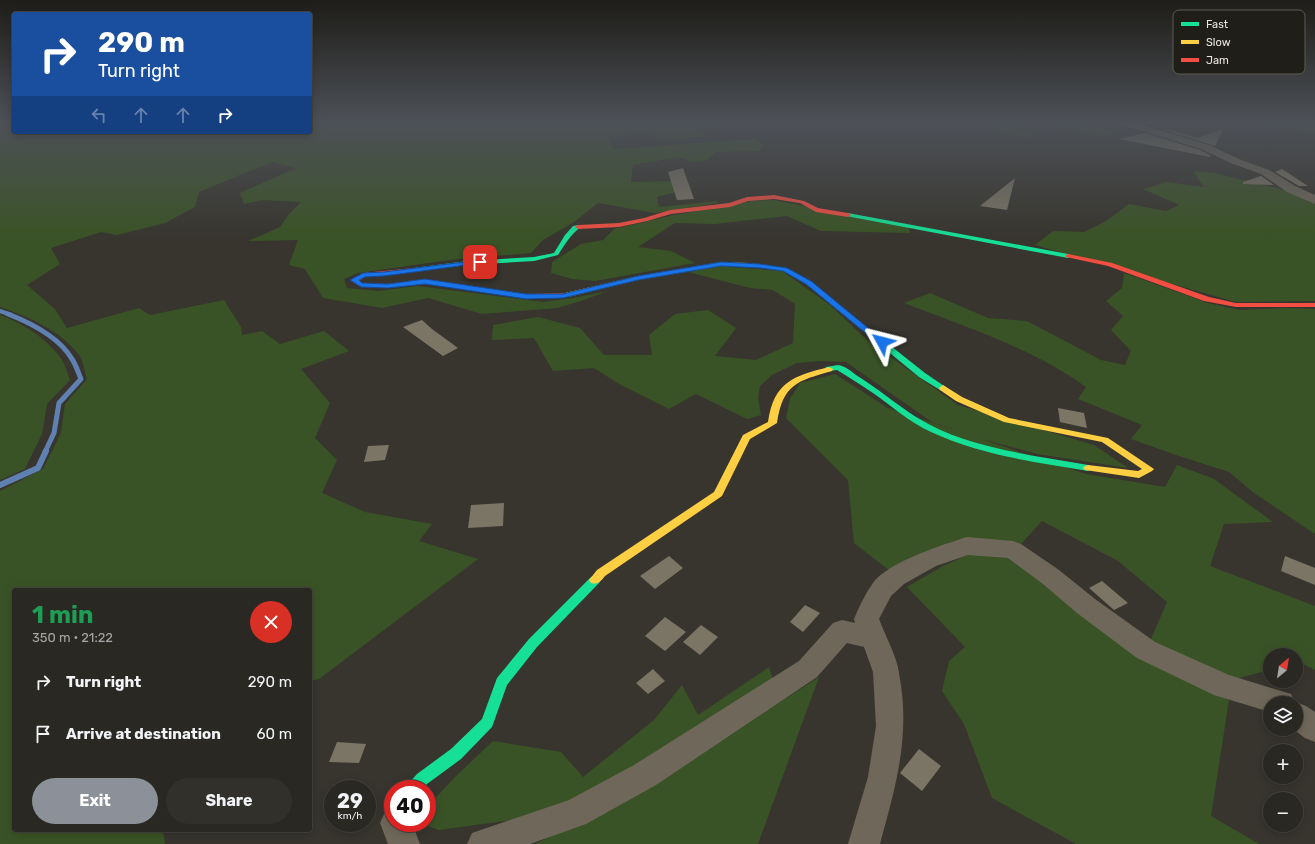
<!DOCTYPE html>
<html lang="en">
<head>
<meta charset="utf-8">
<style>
	body { margin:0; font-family:Rubik,sans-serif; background:#31302a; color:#f1f3f6; height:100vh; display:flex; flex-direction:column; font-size:15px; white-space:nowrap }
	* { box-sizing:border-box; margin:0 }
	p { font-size:13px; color:#a5a6a5 }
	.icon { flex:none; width:22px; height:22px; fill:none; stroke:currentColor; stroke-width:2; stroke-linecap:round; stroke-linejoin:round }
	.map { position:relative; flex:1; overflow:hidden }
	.details { position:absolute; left:12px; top:588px; width:300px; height:244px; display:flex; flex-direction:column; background:#292822; border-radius:4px; box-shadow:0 2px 10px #0003,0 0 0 1px #454440 }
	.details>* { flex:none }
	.top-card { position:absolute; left:12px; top:12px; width:300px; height:122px; border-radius:4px; box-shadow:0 2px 10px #0003,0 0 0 1px #454440; background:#1a4fa0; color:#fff; overflow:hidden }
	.needle { width:26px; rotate:30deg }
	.controls { position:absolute; left:1263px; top:648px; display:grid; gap:8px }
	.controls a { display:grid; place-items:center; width:40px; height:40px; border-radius:50%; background:#292822; box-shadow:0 2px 10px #0003,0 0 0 1px #454440; font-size:20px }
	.speed { position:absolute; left:324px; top:780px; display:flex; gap:8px; font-size:20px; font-weight:700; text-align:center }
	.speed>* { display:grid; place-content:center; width:52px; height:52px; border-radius:50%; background:#292822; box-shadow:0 2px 10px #0003,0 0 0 1px #454440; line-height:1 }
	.speed small { font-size:10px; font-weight:400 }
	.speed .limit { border:6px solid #d22; background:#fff; color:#111 }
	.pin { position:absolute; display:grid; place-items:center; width:34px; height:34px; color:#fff; margin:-17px; border-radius:8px; box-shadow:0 2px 6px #0006 }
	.me { position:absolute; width:44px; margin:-22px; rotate:308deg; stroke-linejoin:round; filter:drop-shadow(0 0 3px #0008) }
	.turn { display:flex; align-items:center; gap:14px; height:84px; padding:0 20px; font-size:18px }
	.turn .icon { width:52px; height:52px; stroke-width:2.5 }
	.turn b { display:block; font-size:28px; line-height:34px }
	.lanes { display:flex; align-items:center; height:38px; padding:0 20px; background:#0003; justify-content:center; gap:20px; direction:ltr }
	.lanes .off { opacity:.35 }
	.round { display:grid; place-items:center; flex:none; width:42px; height:42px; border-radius:21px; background:#31302a }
	.overview { display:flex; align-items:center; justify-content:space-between; height:68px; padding:0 20px }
	h1 { font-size:24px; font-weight:700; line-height:30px; color:#1e9e55 }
	.button { display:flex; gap:8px; margin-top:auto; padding:8px 20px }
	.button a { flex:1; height:46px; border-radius:24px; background:#8c9099; color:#fff; font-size:16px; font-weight:700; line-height:46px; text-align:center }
	.button a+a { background:#31302a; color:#f1f3f6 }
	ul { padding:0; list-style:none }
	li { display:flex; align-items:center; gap:12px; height:52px; padding:0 20px }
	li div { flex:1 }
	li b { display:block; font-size:15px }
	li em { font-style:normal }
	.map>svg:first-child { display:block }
	.green { fill:#3a5326 }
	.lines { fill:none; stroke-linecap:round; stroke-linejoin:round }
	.stream-far2 { stroke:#5e81b1; stroke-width:4 }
	.stream-far1 { stroke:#5e81b1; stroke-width:5 }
	.stream { stroke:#5e81b1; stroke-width:6 }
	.building { fill:#7b7565 }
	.street { fill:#6f685a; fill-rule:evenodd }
	.fast { fill:#16e098; fill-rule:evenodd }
	.slow { fill:#ffcf43; fill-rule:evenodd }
	.jam { fill:#f24e42; fill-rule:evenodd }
	.route { fill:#1a73e8; stroke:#114b97 }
	.key { fill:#201e18; stroke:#5c5a53; stroke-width:1 }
	.key-label { font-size:11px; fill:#e9e6de }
</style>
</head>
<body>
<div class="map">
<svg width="1315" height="844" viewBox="0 0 1315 844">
	<rect width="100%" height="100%" fill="#37352e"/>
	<!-- green -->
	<path class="green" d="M0 121H14V132H310V121H691L701 123 735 121 737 122 696 128 707 136 667 140 644 132 608 138 614 149 754 139 764 145 759 151 716 152 707 160 691 162 680 157 633 165 631 182 687 181 691 188 657 197 659 207 718 201V203L655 213 598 203 574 222 543 240 531 253 449 260 358 273 344 279 347 288 378 291 418 286 543 302 573 298 608 291 581 301 557 308 482 314 428 298 382 308 323 298 305 269 289 265 298 240 248 241 280 227 289 214 301 202 263 200 244 204 240 193 296 168 272 162 199 192 195 207 165 223 117 235 101 232 51 248 60 264 27 285 55 309 67 328 139 308 150 315 224 300 241 327 242 335 262 331 280 344 324 331 349 351 301 369 330 403 315 438 337 460 322 493 365 512 432 524 419 541 478 559 319 679 310 681V590H14V830H163L165 844H0V491L43 469 61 433 65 404 87 379C85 372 83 361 79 355 60 330 29 317 0 307Z
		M966 121C997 121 1011 119 1037 138L1008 135 990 126Z
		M1035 121H1074L1114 131 1105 137Z
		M1242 121H1315V133Z
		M1193 171 1214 173 1288 191 1315 203V301L1236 302 1035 245 1053 231 1084 232 1106 221 1129 204 1166 211 1179 205 1143 189 1167 182 1204 187Z
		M774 200 909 227 910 233 821 231 787 216 715 224 675 223 638 247 671 251 695 263 595 281 572 279 551 273 552 262 581 244 603 240 614 229 674 215 751 201Z
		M719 266 782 271 830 305 869 342 958 405 1094 445 1128 468 1037 454 974 437 932 422 846 362 821 361 797 363 772 375 760 386 758 398 761 415 747 419 696 394 669 409 619 384 594 368 553 371 534 338 492 340 493 325 538 317 580 328 604 355H652L649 335 675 314 708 310 736 328 715 356 756 360 793 343 795 304 773 290 750 288 688 272Z
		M1124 273 1208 303 1240 310 1286 308 1315 309V534L1254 493 1229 472 1176 455 1131 439 1142 425 1078 399 1086 387C1032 348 966 327 904 303L930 293 988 318 1027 321 1101 360 1125 365 1131 351 1111 330 1123 316 1106 301 1122 288Z
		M0 315C22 323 46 338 60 357 65 363 67 372 70 380L47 404 42 434 25 469 0 480Z
		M835 374 888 408 1086 474 1165 487 1177 465 1214 479 1273 522 1224 524 1210 566 1315 606V670L1301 663 1296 664V655H1270V670L1231 680 1150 641 1167 602 1118 561 1042 521 1021 544 889 570 854 543 848 480 786 418 790 399 800 383Z
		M970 554 1010 558 1140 655 1229 700 1211 816 1259 844H1076L992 798 964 724 942 691 949 661 965 647 907 587 943 566Z
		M769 667 774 683 573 803 512 820 439 830 420 823H427V807L454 778 493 741 561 752 583 777 654 720 682 685 698 715Z
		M819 677 758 844H535C634 795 727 736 819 677Z"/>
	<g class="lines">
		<!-- stream-far2 -->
		<path class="stream-far2" d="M0 311 11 315"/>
		<!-- stream-far1 -->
		<path class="stream-far1" d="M8 314C31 323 59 337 72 359 76 365 78 372 81 379L59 403 54 433 45 452"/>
		<!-- stream -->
		<path class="stream" d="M0 485 38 468 46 451"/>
	</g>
	<!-- building -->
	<path class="building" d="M1162 129H1166L1198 138 1223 129 1215 146Z
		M1145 133 1200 150 1210 155V157L1119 139Z
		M683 168 694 199 677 200 668 172Z
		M1282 169 1308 186H1299L1275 172Z
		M1261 176 1274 185 1243 184V182Z
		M1015 178 1007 210 980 206Z
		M422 320 432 329 458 348 443 356 403 327Z
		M1058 408 1084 413 1087 428 1060 422Z
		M389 445 385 460 364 462 368 446Z
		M504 503 503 526 468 528 471 505Z
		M669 556 683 568 655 589 640 576Z
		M1285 556 1315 568V585L1281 571Z
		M1102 581 1128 603 1114 610 1089 588Z
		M805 605 820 613 803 632 790 622Z
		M665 617 686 632 665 651 645 636Z
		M701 625 718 637 700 655 683 642Z
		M653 669 665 681 648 694 636 683Z
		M337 742 366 744 359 763 329 762Z
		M919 749 941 766 922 791 900 773Z"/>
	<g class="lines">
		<!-- street -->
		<path class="street" d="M1115 121H1129L1209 145 1239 159 1269 170 1295 186 1315 195V204L1287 192 1261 174 1231 163 1201 149 1117 123Z
			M967 537 1013 541 1021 544 1059 570 1095 599 1155 642 1229 675 1291 694 1295 703 1296 702 1306 706 1315 712V742L1305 738 1293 729H1296V703H1270V712L1214 695 1137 658 1077 613 1043 584 1008 558 968 555 936 566 904 584 891 596 879 619C885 635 897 657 899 673 911 735 896 785 880 844H848L868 777 876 726 873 672 864 647 847 643 817 677 656 785 586 824 530 844H467L472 833 569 800 634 765 799 661 833 623 842 620 855 623 854 619C859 607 865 594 873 583 888 562 942 545 967 537Z
			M393 809V823H412L420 844H388L380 823 385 812Z"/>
		<!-- fast -->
		<path class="fast" d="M848 213 1068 254 1071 256 1068 258 846 216 845 215Z
			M578 225 581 227C571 234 565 244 558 255L534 261 467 265 414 272 411 270 414 268 467 261 534 257 554 253 565 235 573 226Z
			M749 263 787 268 810 282 925 373 947 388 943 391 940 390 919 377 806 284 783 271 747 266V264Z
			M838 365C845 366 851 371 856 375 877 388 896 404 916 417 965 448 1032 455 1088 465L1093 468 1088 471C1035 462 980 455 931 432 909 422 892 406 873 393 861 385 849 377 837 370L829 371 825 369 826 367Z
			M595 576 599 577 601 580 599 583 537 647 507 685 492 727 461 759 427 784 423 789H406L408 784 417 774 451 749 482 719 497 678 529 639 591 577Z"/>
		<!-- slow -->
		<path class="slow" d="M721 262 749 263 752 265 749 267 721 266 638 280 568 297 564 295 565 293 638 276Z
			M829 367 833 369 832 371C797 381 783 384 777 423L750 439 722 496 605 576C601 581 598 585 591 583L589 580 597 570 714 492 743 435 768 422C774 382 793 376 829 367Z
			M943 385 962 397 1009 418 1108 438 1154 469 1152 471 1139 478 1085 470 1083 468 1085 466 1088 465 1138 471 1142 469 1102 442 1004 422 956 401 940 390 939 388Z"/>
		<!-- jam -->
		<path class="jam" d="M774 195 804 201 818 208 848 213 851 215 848 217 816 212 800 203 774 199 748 201 730 207 671 214 647 221 619 227 578 229 575 227 578 225 619 223 644 218 670 210 729 203 747 197Z
			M1068 254 1112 263 1209 297 1236 303H1315V307H1236L1204 301 1108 266 1066 257V255Z
			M414 268 416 269V271L365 277 359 281 362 283 387 284 425 279 526 294 568 293 572 295 568 297 526 298 425 283 387 288 361 287 351 281 363 273Z"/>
	</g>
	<!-- sky -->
	<linearGradient id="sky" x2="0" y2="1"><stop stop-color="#1e1d19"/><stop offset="0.51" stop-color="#4d5157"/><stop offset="1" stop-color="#4d5157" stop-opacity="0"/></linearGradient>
	<rect width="1315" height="239" fill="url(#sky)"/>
	<!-- route -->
	<path class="route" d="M480 260H482V263L384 276 365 277 359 280 362 283 388 284 425 279 526 294H563L638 276 721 262 760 264 787 268 811 281 885 342 884 344H879L806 284 783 271 760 268 721 266 638 280 563 298 526 299 425 284 388 288 361 287 350 280 363 273 384 272Z"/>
	<!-- legend -->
	<rect x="1173" y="10" width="132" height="64" rx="6" class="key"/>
	<rect x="1181" y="22" width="18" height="4" fill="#16e098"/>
	<rect x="1181" y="40" width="18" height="4" fill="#ffcf43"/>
	<rect x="1181" y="58" width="18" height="4" fill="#f24e42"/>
	<g class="key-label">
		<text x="1206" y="28">Fast</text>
		<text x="1206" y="46">Slow</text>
		<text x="1206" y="64">Jam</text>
	</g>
</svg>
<div class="controls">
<a><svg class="needle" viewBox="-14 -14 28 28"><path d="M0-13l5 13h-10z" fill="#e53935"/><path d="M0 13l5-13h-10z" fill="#a5a6a5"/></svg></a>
<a><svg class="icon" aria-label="layers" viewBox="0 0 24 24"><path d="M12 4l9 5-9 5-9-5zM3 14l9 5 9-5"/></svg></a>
<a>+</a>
<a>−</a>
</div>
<div class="speed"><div>29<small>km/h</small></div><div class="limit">40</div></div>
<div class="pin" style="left:480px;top:262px;background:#d93025"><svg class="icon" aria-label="arrive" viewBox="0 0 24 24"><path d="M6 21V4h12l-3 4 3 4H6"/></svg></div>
<svg class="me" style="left:882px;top:342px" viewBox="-20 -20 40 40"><path d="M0-17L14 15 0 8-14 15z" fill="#1a73e8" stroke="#fff" stroke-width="4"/></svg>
<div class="top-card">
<div class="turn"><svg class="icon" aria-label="right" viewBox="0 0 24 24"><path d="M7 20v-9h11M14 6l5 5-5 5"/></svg><div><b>290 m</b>Turn right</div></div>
<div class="lanes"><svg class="icon off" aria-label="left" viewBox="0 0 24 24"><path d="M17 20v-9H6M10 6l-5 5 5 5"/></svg><svg class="icon off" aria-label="ahead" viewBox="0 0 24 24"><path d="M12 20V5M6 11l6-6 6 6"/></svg><svg class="icon off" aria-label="ahead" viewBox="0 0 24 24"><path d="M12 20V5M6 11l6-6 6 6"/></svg><svg class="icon" aria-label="right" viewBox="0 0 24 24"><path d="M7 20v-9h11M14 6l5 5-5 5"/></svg></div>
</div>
<section class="details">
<div class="overview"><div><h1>1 min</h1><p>350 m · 21:22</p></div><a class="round" style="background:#d93025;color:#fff"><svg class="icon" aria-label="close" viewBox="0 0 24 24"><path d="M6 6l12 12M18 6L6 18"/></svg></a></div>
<ul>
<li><svg class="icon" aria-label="right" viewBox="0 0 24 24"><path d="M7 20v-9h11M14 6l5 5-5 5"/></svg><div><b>Turn right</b></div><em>290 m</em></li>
<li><svg class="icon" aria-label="arrive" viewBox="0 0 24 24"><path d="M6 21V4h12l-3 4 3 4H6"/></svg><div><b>Arrive at destination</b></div><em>60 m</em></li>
</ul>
<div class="button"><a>Exit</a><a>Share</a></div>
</section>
</div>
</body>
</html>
